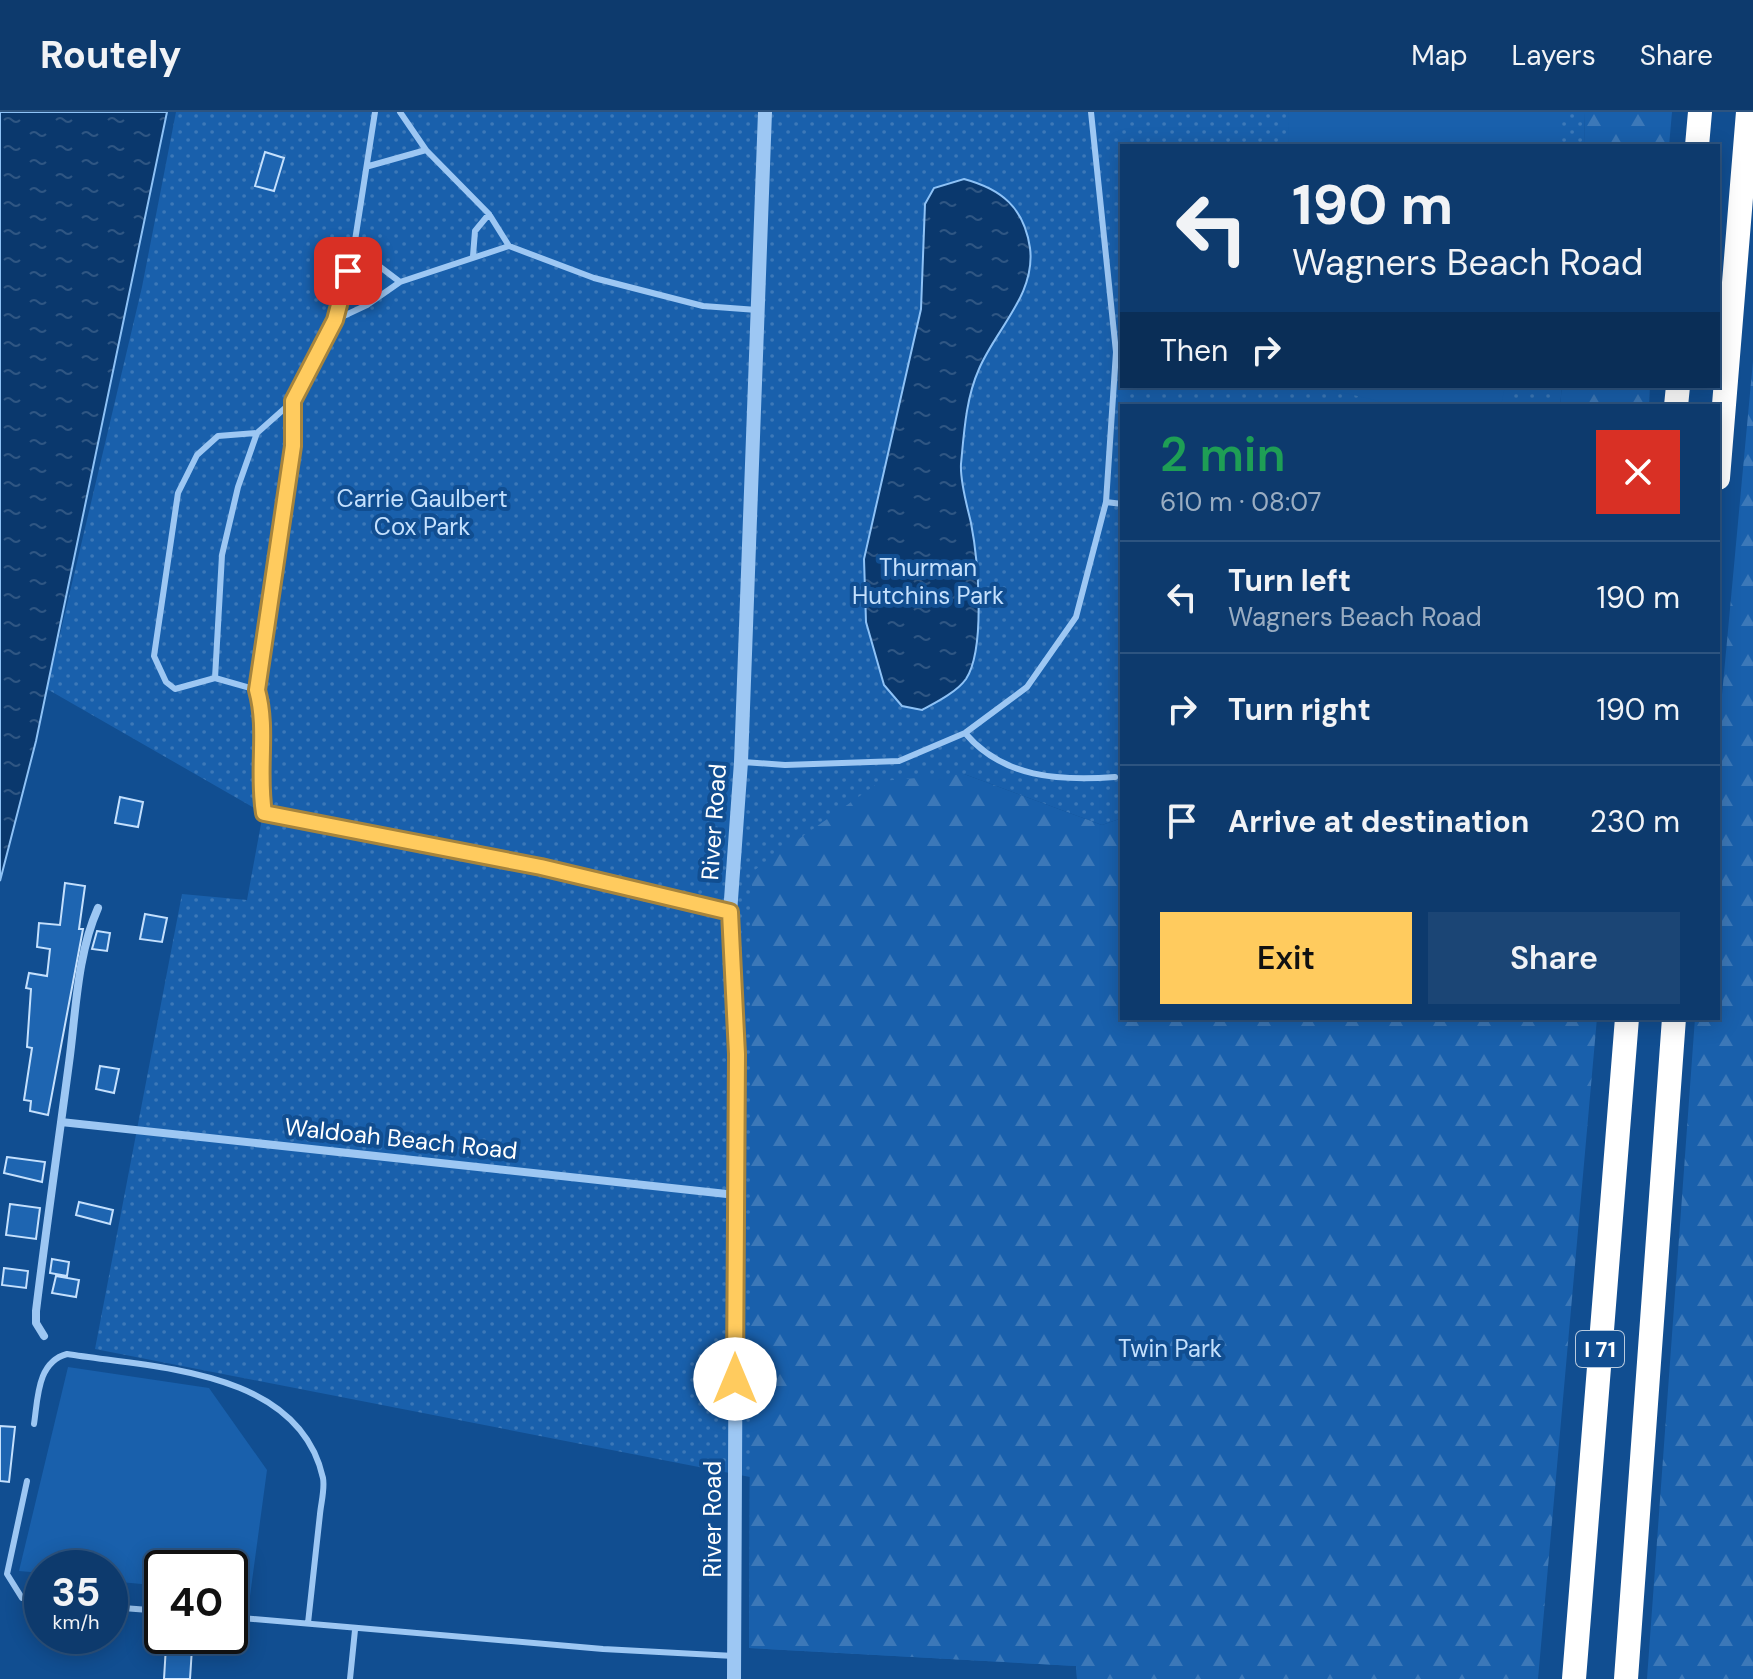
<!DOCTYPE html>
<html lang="en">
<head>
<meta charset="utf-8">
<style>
	body { margin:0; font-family:"DM Sans",sans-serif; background:#1b4575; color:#f1f3f6; height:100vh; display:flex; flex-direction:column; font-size:30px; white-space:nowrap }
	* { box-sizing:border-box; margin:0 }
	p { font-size:26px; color:#9aadc2 }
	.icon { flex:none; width:44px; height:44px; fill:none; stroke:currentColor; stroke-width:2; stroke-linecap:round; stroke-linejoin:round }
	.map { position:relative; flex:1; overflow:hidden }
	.drawer { position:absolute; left:1120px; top:292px; width:600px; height:616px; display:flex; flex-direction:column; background:#0d3a6d; border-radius:0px; box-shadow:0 4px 20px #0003,0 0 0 2px #2d5480 }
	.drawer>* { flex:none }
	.hud { position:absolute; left:1120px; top:32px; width:600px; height:244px; border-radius:0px; box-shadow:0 4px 20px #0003,0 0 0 2px #2d5480; background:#0d3a6d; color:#f1f3f6; overflow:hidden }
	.speed { position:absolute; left:24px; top:1438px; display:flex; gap:16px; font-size:40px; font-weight:700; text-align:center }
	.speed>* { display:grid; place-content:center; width:104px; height:104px; border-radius:50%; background:#0d3a6d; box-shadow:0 4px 20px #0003,0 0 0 2px #2d5480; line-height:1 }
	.speed small { font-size:20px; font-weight:400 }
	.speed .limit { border:4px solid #111; border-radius:12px; background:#fff; color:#111 }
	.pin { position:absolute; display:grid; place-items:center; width:68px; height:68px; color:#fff; margin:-34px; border-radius:16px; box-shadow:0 4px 12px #0006 }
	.me { position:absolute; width:88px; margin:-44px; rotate:0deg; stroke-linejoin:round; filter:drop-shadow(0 0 6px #0008) }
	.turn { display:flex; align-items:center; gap:28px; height:168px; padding:0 40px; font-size:36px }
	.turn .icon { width:104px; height:104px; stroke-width:2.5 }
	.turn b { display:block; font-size:56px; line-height:68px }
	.then { display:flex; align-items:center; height:76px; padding:0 40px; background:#0003; gap:16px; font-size:30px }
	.round { display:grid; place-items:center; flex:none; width:84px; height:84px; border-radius:0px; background:#1b4575 }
	.summary { display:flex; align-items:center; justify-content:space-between; height:136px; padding:0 40px }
	h1 { font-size:48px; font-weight:600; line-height:60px; color:#1e9e55 }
	.button { display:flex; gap:16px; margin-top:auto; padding:16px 40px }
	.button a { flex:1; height:92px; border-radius:0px; background:#ffcb5e; color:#111; font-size:32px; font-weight:600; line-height:92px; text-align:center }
	.button a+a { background:#1b4575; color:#f1f3f6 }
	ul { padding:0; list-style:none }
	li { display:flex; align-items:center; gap:24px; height:112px; padding:0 40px; border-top:2px solid #2d5480 }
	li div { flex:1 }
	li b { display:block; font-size:30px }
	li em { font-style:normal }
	header { display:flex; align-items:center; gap:48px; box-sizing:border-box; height:112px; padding:0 40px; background:#0d3a6d; border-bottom:2px solid #2d5480 }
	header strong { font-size:38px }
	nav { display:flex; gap:44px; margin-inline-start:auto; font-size:28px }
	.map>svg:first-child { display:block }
	.grass { fill:url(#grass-dots) }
	.forest { fill:url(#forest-firs) }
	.garden { fill:#1960ac }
	.water { fill:url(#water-ripples); stroke:#8ec2f6; stroke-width:2 }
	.building { fill:#1e65b1; stroke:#c4e0fd; stroke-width:2 }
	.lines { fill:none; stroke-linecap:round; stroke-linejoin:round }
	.service { stroke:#9dc7f3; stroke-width:6 }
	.minor { stroke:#9dc7f3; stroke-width:8 }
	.tertiary { stroke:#9dc7f3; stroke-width:14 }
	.motorway { stroke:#fff; stroke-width:24 }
	.route-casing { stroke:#a6843d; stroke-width:20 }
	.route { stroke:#ffcb5e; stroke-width:14 }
	.labels { text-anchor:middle; stroke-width:8; stroke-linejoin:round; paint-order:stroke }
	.shield { fill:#114e91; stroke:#b8cade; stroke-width:2 }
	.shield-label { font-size:22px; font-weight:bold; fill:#fff }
	.park-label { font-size:24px; fill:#c4e0fd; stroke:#114e91 }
	.street-label { font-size:24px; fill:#fff; stroke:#114e91 }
</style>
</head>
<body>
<header>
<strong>Routely</strong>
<nav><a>Map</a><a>Layers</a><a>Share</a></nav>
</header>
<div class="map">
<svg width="1753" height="1567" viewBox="0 0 1753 1567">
	<defs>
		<pattern id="grass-dots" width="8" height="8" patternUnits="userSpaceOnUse" patternTransform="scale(2)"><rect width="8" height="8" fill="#1960ac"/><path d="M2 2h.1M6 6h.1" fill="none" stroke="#3c78b8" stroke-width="1.8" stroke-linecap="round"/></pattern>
		<pattern id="forest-firs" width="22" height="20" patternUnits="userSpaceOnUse" patternTransform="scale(2)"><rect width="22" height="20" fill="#1960ac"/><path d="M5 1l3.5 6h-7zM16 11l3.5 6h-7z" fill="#3c78b8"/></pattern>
		<pattern id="water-ripples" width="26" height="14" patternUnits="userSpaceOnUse" patternTransform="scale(2)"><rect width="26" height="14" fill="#0a386d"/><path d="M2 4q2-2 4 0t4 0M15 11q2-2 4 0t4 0" fill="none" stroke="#2f5683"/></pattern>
	</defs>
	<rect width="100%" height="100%" fill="#114e91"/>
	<!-- grass -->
	<path class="grass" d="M176 0H1585L1584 34H1122V274H1562L1560 294H1122V706L1102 713 964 662 1122 906 1077 1567 1076 1554 749 1536 750 1365 95 1237 182 782 247 788 263 701 47 577 142 175Z"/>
	<!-- forest -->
	<path class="forest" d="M1585 0H1672L1669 34H1584Z
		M1753 249V1567H1647L1695 906H1718V626Z
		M1562 274H1650L1649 294H1560Z
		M964 662 1102 713 1122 706V906H1597L1538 1567H1077L1076 1554 749 1536 752 760 881 669Z"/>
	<!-- garden -->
	<path class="garden" d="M1289 0H1560V34H1288Z
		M1315 274H1505L1501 294H1400Z
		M68 1255 209 1276 267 1358 250 1484 230 1482V1456H162V1474L110 1469V1456H42V1461L19 1459Z"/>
	<!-- water -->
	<path class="water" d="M0 0H167L36 629 0 769Z
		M964 67C1001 77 1024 95 1030 136 1036 182 996 217 979 257 966 286 964 320 961 352 960 371 967 393 971 411 978 447 986 536 966 567 957 580 935 591 922 598L902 594 884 573 866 510 864 447 921 197 925 92 934 76Z"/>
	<!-- building -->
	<path class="building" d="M265 40 284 46 274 79 255 74Z
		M120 685 143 690 138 715 115 711Z
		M65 771 85 774 79 817H83L48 1003 30 999 31 989 24 988 32 936 27 935 31 877 26 876 29 861 47 864 50 837 37 835 39 811 60 813Z
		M145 802 167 806 162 830 140 827Z
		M97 819 110 821 107 839 92 837Z
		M100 954 119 957 114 981 96 977Z
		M7 1045 45 1050 42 1070 4 1061Z
		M79 1090 113 1098 110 1112 76 1103Z
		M10 1092 40 1096 36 1127 6 1123Z
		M52 1147 69 1150 67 1164 50 1161Z
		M4 1156 28 1159 26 1176 2 1173Z
		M56 1164 79 1168 76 1185 52 1181Z
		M0 1314 15 1315 9 1370 0 1369Z
		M166 1534 192 1536 190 1567H164Z"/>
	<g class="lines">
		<!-- service -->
		<path class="service" d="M400 0 426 38
			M369 54 426 38 489 102 509 134
			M354 135 400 170
			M473 144 475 119 489 102
			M335 208 367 193 400 170 509 134 594 166 703 194 757 198
			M293 289V334L257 578 215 566 222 443 238 375 257 321 293 289 335 208 354 135 375 0
			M1106 390 1122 392
			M215 566 175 577 166 570 154 544 178 381 197 343 218 324 257 321
			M257 578C268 617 257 658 264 701
			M965 621C1003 666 1059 669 1115 665
			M743 650 785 653 899 649 965 621 1027 575 1076 505 1106 390 1116 240 1091 0
			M34 1312C38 1286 37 1250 67 1242 154 1256 299 1257 323 1366 325 1377 321 1391 320 1402 316 1438 312 1475 308 1511
			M27 1369 7 1462 22 1486 42 1489
			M110 1495 162 1499
			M230 1505 603 1537 734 1544
			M350 1567 355 1518"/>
		<!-- minor -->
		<path class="minor" d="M264 701 541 755 730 800
			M61 1010 736 1083
			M44 1224 36 1211V1199C46 1117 58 1034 69 951 76 900 77 843 98 796"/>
		<!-- tertiary -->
		<path class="tertiary" d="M734 1567 737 942 729 815 741 650 765 0"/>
		<!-- motorway -->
		<path class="motorway" d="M1697 34 1700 0
			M1676 294 1678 274
			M1718 366 1748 0
			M1574 1567 1627 906
			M1626 1567 1674 906"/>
	</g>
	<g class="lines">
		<defs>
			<path id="route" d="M348 159 335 208 293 289V334L257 578C268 618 257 658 264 701L541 755 730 800 737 942 735 1267"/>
		</defs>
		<!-- route casing -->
		<use href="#route" class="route-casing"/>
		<!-- route -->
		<use href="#route" class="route"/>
	</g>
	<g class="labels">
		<!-- shield labels -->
		<rect class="shield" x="1576" y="1219" width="48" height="36" rx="6"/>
		<g class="shield-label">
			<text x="1600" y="1245">I 71</text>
		</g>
		<!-- park labels -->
		<g class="park-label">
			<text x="422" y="395">Carrie Gaulbert<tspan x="422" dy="28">Cox Park</tspan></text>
			<text x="928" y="464">Thurman<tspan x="928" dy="28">Hutchins Park</tspan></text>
			<text x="1170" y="1245">Twin Park</text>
		</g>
		<!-- street labels -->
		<g class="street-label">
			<text transform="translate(714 710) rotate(-86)" y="8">River Road</text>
			<text transform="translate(401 1027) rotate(6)" y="8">Waldoah Beach Road</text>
			<text transform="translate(713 1407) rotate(-90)" y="8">River Road</text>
		</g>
	</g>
</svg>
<div class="speed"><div>35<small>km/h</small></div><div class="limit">40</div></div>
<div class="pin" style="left:348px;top:159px;background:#d93025"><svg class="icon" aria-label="arrive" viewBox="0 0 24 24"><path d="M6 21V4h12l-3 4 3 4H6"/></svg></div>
<svg class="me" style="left:735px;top:1267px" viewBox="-20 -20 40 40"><circle r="19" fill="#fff"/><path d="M0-13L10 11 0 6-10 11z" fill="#ffcb5e"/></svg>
<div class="hud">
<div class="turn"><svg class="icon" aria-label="left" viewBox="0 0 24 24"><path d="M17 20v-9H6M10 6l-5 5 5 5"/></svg><div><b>190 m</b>Wagners Beach Road</div></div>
<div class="then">Then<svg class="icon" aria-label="right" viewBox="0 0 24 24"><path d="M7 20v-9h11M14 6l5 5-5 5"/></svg></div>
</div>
<section class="drawer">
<div class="summary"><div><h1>2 min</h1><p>610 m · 08:07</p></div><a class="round" style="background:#d93025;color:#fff"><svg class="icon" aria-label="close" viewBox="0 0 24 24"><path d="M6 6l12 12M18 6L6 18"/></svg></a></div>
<ul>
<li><svg class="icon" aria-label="left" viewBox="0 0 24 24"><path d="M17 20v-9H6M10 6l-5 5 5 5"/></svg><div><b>Turn left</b><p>Wagners Beach Road</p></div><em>190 m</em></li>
<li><svg class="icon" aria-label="right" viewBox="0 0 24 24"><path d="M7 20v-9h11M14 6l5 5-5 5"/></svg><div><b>Turn right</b></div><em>190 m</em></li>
<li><svg class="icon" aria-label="arrive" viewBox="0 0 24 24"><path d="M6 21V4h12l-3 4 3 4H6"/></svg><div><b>Arrive at destination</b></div><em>230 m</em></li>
</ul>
<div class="button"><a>Exit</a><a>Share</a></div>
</section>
</div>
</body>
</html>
